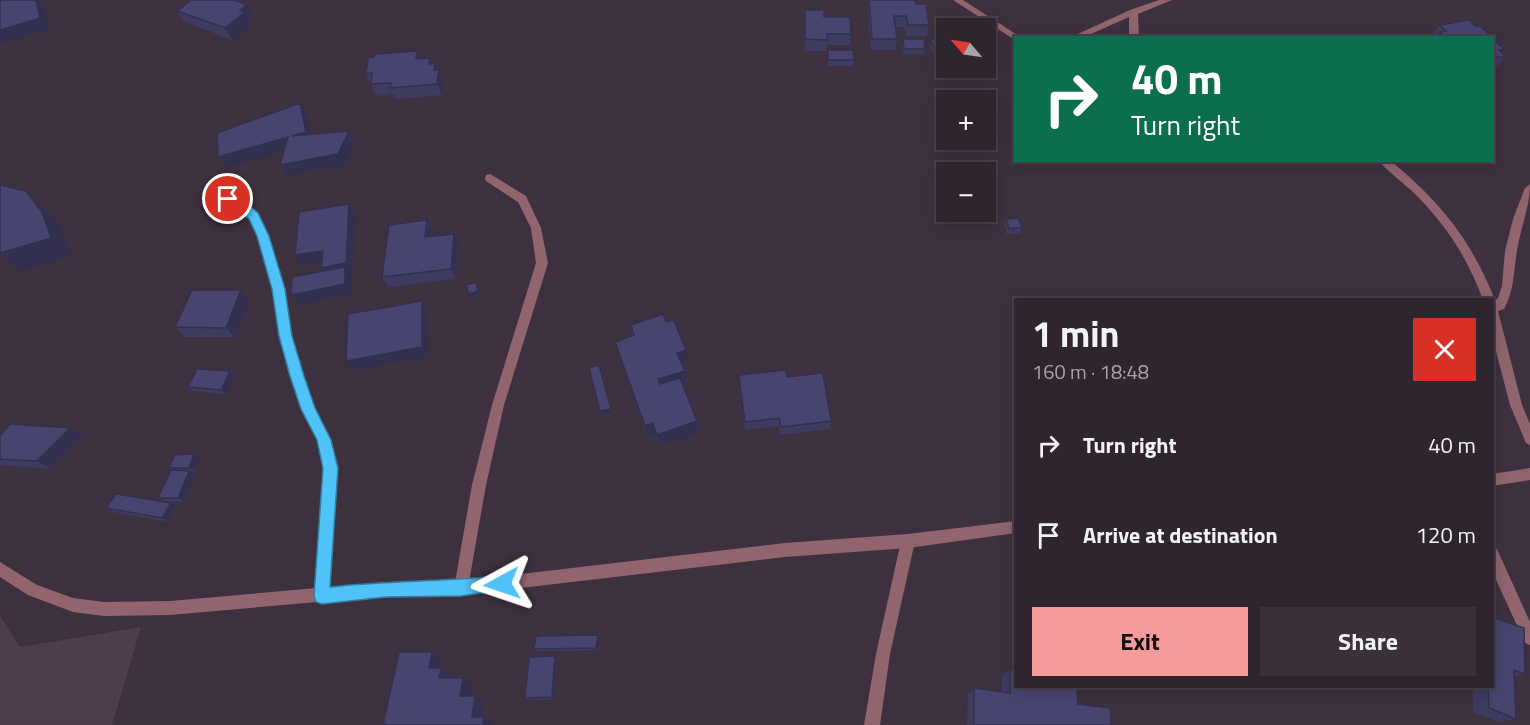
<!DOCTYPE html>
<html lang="en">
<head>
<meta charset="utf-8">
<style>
	body { margin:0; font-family:"Titillium Web",sans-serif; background:#3a313b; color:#f1f3f6; height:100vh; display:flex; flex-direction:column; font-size:22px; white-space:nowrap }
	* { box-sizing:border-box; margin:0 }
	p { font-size:20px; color:#a7a5aa }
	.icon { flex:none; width:33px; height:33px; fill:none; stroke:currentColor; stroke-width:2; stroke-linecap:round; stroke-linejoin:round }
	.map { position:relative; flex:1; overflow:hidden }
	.details { position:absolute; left:1014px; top:298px; width:480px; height:390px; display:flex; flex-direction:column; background:#2e252f; border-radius:0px; box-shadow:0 3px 15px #0003,0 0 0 2px #49424b }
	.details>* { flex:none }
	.hud { position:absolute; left:1014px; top:36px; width:480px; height:126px; border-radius:0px; box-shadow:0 3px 15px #0003,0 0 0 2px #49424b; background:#0b6e4f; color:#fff; overflow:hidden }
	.needle { width:39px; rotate:299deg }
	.controls { position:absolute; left:936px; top:18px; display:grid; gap:12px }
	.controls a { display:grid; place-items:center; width:60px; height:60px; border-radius:0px; background:#2e252f; box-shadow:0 3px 15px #0003,0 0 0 2px #49424b; font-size:30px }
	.pin { position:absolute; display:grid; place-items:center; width:51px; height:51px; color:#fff; margin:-26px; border:3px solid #fff; border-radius:50%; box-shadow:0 2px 6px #0007 }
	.me { position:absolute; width:66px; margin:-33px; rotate:265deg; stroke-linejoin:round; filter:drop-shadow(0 0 4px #0008) }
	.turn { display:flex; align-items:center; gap:21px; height:126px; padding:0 18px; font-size:27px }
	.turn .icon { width:78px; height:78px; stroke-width:2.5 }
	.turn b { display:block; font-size:42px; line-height:51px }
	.round { display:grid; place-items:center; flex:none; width:63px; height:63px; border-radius:0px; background:#3a313b }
	.headline { display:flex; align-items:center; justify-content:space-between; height:102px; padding:0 18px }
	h1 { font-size:36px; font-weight:700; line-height:45px }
	.button { display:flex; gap:12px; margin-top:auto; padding:12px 18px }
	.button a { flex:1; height:69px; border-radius:0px; background:#f59b9b; color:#111; font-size:24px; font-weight:700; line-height:69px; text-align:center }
	.button a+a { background:#3a313b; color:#f1f3f6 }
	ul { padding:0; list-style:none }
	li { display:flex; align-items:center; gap:18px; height:90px; padding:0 18px }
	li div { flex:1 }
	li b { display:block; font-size:22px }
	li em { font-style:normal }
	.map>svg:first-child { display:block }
	.education { fill:#4e3e4b }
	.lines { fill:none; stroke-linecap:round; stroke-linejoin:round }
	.minor { fill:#92656e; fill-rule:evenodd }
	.tertiary { fill:#92656e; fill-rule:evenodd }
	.wall { fill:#3d3b60 }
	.shaded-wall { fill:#32304e }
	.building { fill:#474570; stroke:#32304e; stroke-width:1.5 }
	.route { fill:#4fc3f7; stroke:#337fa1; stroke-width:1.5 }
</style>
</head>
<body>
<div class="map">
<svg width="1530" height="725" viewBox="0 0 1530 725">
	<rect width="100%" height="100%" fill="#3e313f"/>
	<!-- education -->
	<path class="education" d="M0 616 20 647 141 627 112 725H0Z"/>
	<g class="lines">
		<!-- minor -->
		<path class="minor" d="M953 0H963L1022 38H1016L1015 40Z
			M1159 0H1172L1138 14 1139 38H1129V17L1082 38H1069L1130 10Z
			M1378 160H1390C1441 203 1470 238 1495 300L1494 302 1498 298 1502 286 1505 251 1513 219 1525 188 1530 184C1530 205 1522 224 1518 245 1513 269 1516 286 1504 309L1498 311 1522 405 1530 424V445L1526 443 1510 405 1492 336V300H1483C1468 259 1447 226 1416 195 1404 183 1389 173 1378 160Z
			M490 174 526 196 541 228 548 263 504 405 486 485 468 588 466 593 461 595 456 593 454 588 472 485 492 405 536 263 531 228 518 202 486 181 485 178 486 175Z
			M227 195 247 204 258 213 268 236 285 289 292 336 303 376 314 408 330 440 336 468 329 596 327 601 322 603 317 601 315 596 324 468 318 441 302 409 291 376 280 336 273 289 258 236 250 219 222 199 223 196Z
			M908 534 913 536 915 541 890 654 880 725H864L876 654 901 541 903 536Z
			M1492 548 1497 549 1530 622V645L1525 643 1492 571Z"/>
		<!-- tertiary -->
		<path class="tertiary" d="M1530 468V480L1492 486V474Z
			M1016 521V533L908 548 785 557 461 595 386 596 170 615 104 616 73 612 28 595 0 577V562L37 585 73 598 104 602 170 601 386 582 461 581 785 543 908 534Z"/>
	</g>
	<!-- wall -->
	<path class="wall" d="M191 0H240L254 16 249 20 252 23 232 40 185 22 177 11Z
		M869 0 916 4 929 25 927 36H906L904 27H895L897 39 895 50H871L868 11Z
		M805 10 824 17 851 34 850 45H827L826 51H805Z
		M1440 25 1476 27 1492 38H1432L1431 36Z
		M1492 38 1501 52 1506 57 1495 68H1492Z
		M903 39 925 49 924 54H903L902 45Z
		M931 39 944 44 943 50 931 51 930 45Z
		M828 50 854 60 853 66H828Z
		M430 58 432 63H435L443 81 442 95 396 99 393 94 376 96 366 74 421 59Z
		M1006 219 1022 227 1020 233 1007 234 1004 225Z
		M432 231V236L459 244 456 279 388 287 382 277Z
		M241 290 250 300 235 337H185L175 327Z
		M666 322 686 350 688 363 682 365 685 371 687 383 683 385 697 421 699 433 660 446 656 435 648 438 619 355 615 342 633 336 631 325Z
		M230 371 235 376 226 394 193 391 188 387Z
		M739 375 787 377 831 421 830 429 780 435 779 426 745 430Z
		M70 428 83 436 50 469 0 465V436Z
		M194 454 200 458 195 471 190 472 195 475 184 502 164 501 158 498 173 470 169 468Z
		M177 507 168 522 113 512 106 508Z
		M1492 617 1525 674 1514 677 1516 719 1499 722 1473 712V687H1492Z
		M598 635 599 637 598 650 537 651 534 649Z
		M557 658 555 699 528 700 525 698Z
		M1010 669 1078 704 1111 725H967L968 694 974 688 1002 692V675Z"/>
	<!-- shaded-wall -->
	<path class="shaded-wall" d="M36 0H39L44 5 49 29 0 44V30Z
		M233 0H240L244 7 247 5 254 16 249 20 252 23 232 40 225 28Z
		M417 51 422 62 416 59Z
		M430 58 434 67 435 63 438 72 439 70 443 81 442 95 429 64Z
		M300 103 307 114 313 142 292 136Z
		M349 131 355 142 345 165 287 175 280 165Z
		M288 137 296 148 226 168 218 157Z
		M26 191 46 210 62 230 71 256 21 271 0 254V253Z
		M349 204 356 215 353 273 350 274 352 277V294L299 304 291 295 329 278 321 268Z
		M427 220 432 231 430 247 425 237Z
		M454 234 459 244 456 279 451 269Z
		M323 251 330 261 302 265 295 255Z
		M476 282 481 296 471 299 469 294Z
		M241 290 250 300 235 337 226 328Z
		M422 301 427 310 428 356 354 370 346 361Z
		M686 350 688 363 680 366 677 353Z
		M599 365 613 413 601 416 600 411Z
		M230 371 235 376 226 394 221 390Z
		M685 371 687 383 661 392 658 379Z
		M697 421 699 433 660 446 657 435Z
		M653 423 656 435 648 438 645 426Z
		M70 428 83 436 50 469 37 461Z
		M194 454 200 458 195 471 189 468Z
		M189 471 195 475 184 502 178 498Z
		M171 503 177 507 168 522 162 518Z
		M598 635 599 637 598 650 596 648Z
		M432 652 442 658 439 674 429 668Z
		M555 656 557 658 555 699 552 697Z
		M441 668 451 674 449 684 439 678Z
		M463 678 472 684 469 702 460 696Z
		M475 696 484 702 481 722 472 717Z
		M484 717 493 722 492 725H483Z"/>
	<!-- building -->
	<path class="building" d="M3 0H36L40 18 0 30V1Z
		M191 0H235L247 5 240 10 245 12 225 28 177 11Z
		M869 0H915L916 4H926L929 25H908L906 16H894L897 39H872Z
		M805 10H824V17H850L851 34H827V40L805 39Z
		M1469 20 1476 27 1480 26 1492 38H1435L1444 36 1440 32 1446 31 1440 25Z
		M1492 38 1504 49 1499 50 1506 57H1492Z
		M903 39H924L925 49H904Z
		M931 39H943L944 44 932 45Z
		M828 50H853L854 60H828Z
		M417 51 416 59 430 58 429 64 435 63 434 70H439L437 84 390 88 391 83 371 84 372 73 366 74 368 58 374 57 375 54Z
		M300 103 306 132 292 136 349 131 338 154 280 165 288 137 218 157 217 133Z
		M0 185 26 191 42 212 51 238 0 253Z
		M349 204 346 263 321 268 323 251 295 255 299 212Z
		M1018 218 1022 227 1009 229 1006 219Z
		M427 220 425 237 454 234 451 269 382 277 389 225Z
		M345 267V284L291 295 292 277Z
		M476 282 478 291 469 294 466 285Z
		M192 290H241L226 328 175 327Z
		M422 301V347L346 361 348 314Z
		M663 314 666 322 674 320 686 350 677 353 685 371 658 379 660 384 680 378 697 421 657 435 653 423 645 426 615 342 634 335 631 325Z
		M599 365 611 409 600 411 589 368Z
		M197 369 230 371 221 390 188 387Z
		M786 370 787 377 823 373 831 421 781 427 779 418 745 422 739 375Z
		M10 424 70 428 37 461 0 459V436Z
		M194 454 189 468H169L175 455Z
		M171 470 189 471 178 498H158Z
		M116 494 171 503 162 518 106 508Z
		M1492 617 1524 628 1525 674 1514 670 1516 719 1489 708 1488 687H1492Z
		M598 635 596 648 534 649 536 636Z
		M399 652H432L429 668H441L439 678H463L460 696H475L472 717H484L483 725H383Z
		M555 656 552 697 525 698 529 657Z
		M1010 669 1016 670V687H1077L1078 704 1110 708 1111 725H974V688L1010 693Z"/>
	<!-- route -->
	<path class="route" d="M228 194 247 203 258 213 269 236 285 289 292 336 304 376 315 408 331 440 338 468 330 587C388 581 445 581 502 576L508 578 510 584 508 589 461 596 386 597 322 604 316 602 314 596 323 468 317 440 301 409 290 376 279 336 272 289 257 236 249 219 238 210 223 202V196Z"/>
</svg>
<div class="controls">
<a><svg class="needle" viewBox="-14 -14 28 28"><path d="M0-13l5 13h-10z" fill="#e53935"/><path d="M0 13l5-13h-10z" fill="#a7a5aa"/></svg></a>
<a>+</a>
<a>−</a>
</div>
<div class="pin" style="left:228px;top:199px;background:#d93025"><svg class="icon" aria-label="arrive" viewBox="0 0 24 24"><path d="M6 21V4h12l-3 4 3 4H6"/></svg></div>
<svg class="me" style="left:502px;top:584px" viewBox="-20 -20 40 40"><path d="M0-17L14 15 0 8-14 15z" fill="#4fc3f7" stroke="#fff" stroke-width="4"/></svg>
<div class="hud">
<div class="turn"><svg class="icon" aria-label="right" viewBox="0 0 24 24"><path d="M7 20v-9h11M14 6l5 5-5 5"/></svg><div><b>40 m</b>Turn right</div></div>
</div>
<section class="details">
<div class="headline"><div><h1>1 min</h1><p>160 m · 18:48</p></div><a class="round" style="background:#d93025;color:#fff"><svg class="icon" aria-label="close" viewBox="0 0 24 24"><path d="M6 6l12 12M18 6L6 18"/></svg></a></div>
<ul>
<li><svg class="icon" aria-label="right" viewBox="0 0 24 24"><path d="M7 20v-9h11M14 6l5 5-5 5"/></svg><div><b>Turn right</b></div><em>40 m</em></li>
<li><svg class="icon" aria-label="arrive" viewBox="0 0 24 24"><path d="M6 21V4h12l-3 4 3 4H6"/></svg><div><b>Arrive at destination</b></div><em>120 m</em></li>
</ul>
<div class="button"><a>Exit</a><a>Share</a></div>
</section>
</div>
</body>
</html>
